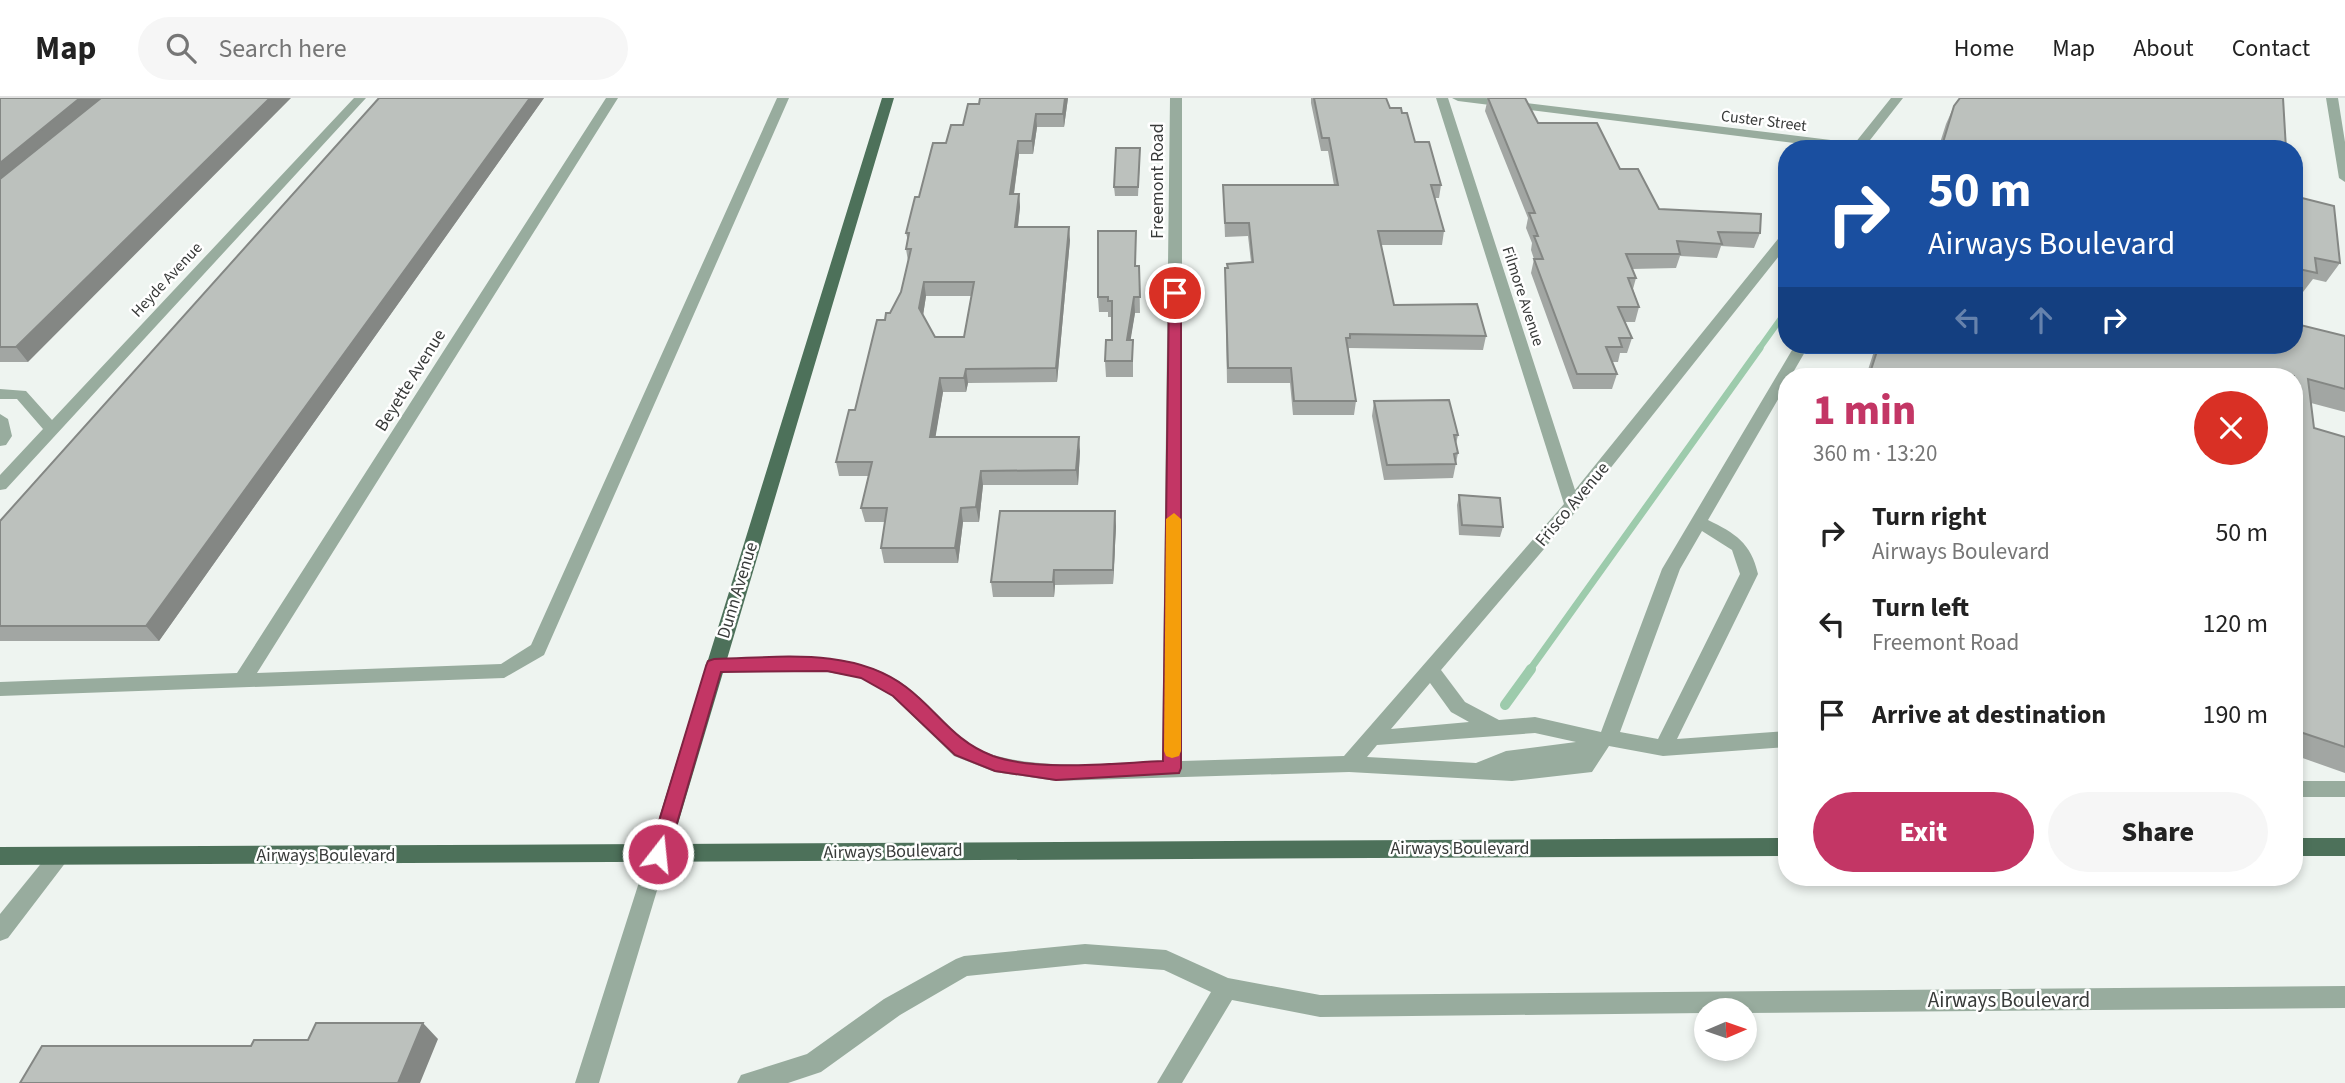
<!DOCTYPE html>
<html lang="en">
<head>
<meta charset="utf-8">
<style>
	body { margin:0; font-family:"Source Sans 3",sans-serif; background:#f6f6f6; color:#222; height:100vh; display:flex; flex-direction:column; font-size:26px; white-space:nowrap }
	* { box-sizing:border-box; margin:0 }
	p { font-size:23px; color:#767676 }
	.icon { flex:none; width:38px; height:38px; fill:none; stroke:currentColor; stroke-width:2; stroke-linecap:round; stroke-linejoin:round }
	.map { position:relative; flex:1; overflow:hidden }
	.panel { position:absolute; left:1778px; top:270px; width:525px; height:518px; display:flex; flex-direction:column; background:#fff; border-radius:28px; box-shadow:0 4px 10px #0003 }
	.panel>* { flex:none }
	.guide { position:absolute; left:1778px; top:42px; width:525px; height:214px; border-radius:28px; box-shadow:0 4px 10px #0003; background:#1a4fa0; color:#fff; overflow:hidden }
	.needle { width:46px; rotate:88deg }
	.tools { position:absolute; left:1694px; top:900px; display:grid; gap:14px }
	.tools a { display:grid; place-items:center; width:63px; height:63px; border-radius:50%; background:#fff; box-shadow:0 4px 10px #0003; font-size:35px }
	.pin { position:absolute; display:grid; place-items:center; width:60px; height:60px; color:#fff; margin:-30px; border:4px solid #fff; border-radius:50%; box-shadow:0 2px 7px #0007 }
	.me { position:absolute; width:77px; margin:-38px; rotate:16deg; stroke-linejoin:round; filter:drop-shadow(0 0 5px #0008) }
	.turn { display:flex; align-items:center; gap:24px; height:147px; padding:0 35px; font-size:32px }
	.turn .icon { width:91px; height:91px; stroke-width:2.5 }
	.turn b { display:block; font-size:49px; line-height:60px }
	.lanes { display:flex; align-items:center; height:66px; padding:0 35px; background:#0003; justify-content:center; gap:35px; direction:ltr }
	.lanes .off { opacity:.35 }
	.round { display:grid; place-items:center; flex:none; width:74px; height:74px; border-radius:37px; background:#f6f6f6 }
	.head { display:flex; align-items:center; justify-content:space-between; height:119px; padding:0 35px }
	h1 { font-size:42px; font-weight:800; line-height:52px; color:#c33665 }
	.cta { display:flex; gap:14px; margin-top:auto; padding:14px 35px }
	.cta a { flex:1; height:80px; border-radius:42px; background:#c33665; color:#fff; font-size:28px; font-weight:800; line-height:80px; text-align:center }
	.cta a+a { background:#f6f6f6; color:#222 }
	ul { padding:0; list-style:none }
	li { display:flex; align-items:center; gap:21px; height:91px; padding:0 35px }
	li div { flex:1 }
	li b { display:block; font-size:26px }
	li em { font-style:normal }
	header { display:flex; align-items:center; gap:42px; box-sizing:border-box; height:98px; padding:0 35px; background:#fff; border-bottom:2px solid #e0e0e0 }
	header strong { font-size:33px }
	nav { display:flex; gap:38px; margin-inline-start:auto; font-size:24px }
	.search { width:490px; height:63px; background:#f6f6f6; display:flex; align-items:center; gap:18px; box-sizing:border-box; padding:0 24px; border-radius:38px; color:#767676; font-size:26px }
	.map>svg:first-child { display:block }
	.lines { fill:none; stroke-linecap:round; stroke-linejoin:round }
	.stream-far2 { stroke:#9dcbac; stroke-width:6 }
	.stream-far1 { stroke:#9dcbac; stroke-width:7 }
	.stream { stroke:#9dcbac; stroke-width:10 }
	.minor { fill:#98ac9e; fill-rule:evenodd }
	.major { fill:#4d715a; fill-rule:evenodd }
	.wall { fill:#a2a6a3; fill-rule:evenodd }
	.shaded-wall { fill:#848784 }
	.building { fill:#bcc1bd; stroke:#848784; stroke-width:2; fill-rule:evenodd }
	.route { fill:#c33665; stroke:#7f2342; stroke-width:2 }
	.slow { fill:#f59e0b }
	.labels { text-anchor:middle; stroke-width:5; stroke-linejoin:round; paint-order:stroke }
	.far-street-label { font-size:16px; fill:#383a39; stroke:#fff }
	.street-label { font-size:18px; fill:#383a39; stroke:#fff }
	.near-street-label { font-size:21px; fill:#383a39; stroke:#fff }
</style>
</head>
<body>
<header>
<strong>Map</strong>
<div class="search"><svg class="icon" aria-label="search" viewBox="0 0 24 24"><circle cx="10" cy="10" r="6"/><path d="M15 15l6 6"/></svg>Search here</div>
<nav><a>Home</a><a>Map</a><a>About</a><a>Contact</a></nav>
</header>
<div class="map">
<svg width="2345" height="985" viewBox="0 0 2345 985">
	<rect width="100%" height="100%" fill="#eef4f0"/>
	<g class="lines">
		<!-- stream-far2 -->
		<path class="stream-far2" d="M1759 251 1787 212"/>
		<!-- stream-far1 -->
		<path class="stream-far1" d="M1529 573 1760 250"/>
		<!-- stream -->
		<path class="stream" d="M1505 607 1531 571"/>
		<!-- minor -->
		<path class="minor" d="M354 0H366L6 391 0 392V377L43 331 17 301H0V291L26 293 52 322Z
			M606 0H618L257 575 501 566 531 547 777 0H789L544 557 504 580 0 598V584L237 575Z
			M1170 0H1182V663L1344 658 1564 406 1436 0H1448L1575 392 1782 136 1787 135V148L1578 411 1441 572 1465 604 1499 622 1535 619 1601 634 1662 471 1795 247H1809L1791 278H1787V286L1708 422C1735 435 1751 445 1758 476L1677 641 1787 633V649L1663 658 1609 648 1592 674 1512 683 1349 674 1056 683 995 674 954 658 892 598 861 580 827 574 707 573 705 568 707 563 714 561C777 560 851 548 906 588 938 611 957 648 997 658 1051 672 1108 665 1162 664ZM1702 433 1732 452 1740 476 1658 641 1620 634 1680 471ZM1430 585 1451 614 1469 624 1391 631ZM1535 635 1576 644 1506 653 1476 665 1367 659 1377 647Z
			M1452 0H1486L1855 45 1891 0H1903L1863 51H1843L1458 3Z
			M2326 0H2338L2345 44V84L2339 80Z
			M0 316 8 321 12 338 6 347 0 348Z
			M2294 683H2345V699H2294Z
			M658 747 665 750 668 756 599 985H575L648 756 651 750Z
			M59 749 66 752 69 758 66 764 8 840 0 843V816L52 752Z
			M1085 846 1166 852 1228 880 1320 897 2345 888V910L1745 915V912H1706V915L1320 919 1232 902 1182 985H1157L1211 894 1164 872 1085 866 967 878 900 917 821 974 788 985H737L741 977 807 956 884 901 956 861 964 858Z"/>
		<!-- major -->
		<path class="major" d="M882 0H894L672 746 1787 740V758L0 767V749L651 746Z
			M2294 740H2345V758H2294Z"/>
	</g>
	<!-- wall -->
	<path class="wall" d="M0 0 28 264H0Z
		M379 0H544L159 543H0V423Z
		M1068 0 1064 29H1037L1033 56H1019L1014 96H1019L1020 109 1018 129 1070 142 1057 284 968 285 966 294H943L935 339 1080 353 1078 387H983L979 424H963L958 465H884L881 450 885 424H865L861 410 869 378H839L836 364 855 312 885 222 890 215 901 194 908 163 906 151 908 143 906 135 919 99 946 45 963 27 979 6ZM926 198H972L964 239H935L923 217Z
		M1311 0H1386L1390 10 1402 15 1415 44 1441 87 1439 100H1434L1444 133 1442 147H1381L1394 207 1486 238 1483 252 1349 250 1348 254 1356 303 1354 317H1293L1290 285H1227L1225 170 1251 164 1248 138 1225 139 1223 87H1334L1328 53H1321L1311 5Z
		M1488 0 1538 25 1620 71 1659 111 1760 135 1754 150 1721 148 1717 160 1680 158 1676 170 1632 171 1636 180 1633 191 1639 209 1635 224H1625L1632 240 1627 255H1620L1618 264H1612L1617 276 1612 291H1573L1531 175 1534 161 1531 152 1532 145 1526 130 1528 120 1485 13Z
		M1954 8 2286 51H1938L1946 26Z
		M1140 59 1138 98H1115L1114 89Z
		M2294 98 2340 165 2326 184 2313 181 2303 194 2294 192Z
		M1136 149V168H1139L1140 215H1135L1130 242 1133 258V279H1106L1105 263 1112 242V219H1108V214H1099L1098 199Z
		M2296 226 2345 238V314L2311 305 2314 330 2345 339V675L2294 657V278H1866L1876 247H2294Z
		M1374 303 1458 337 1456 346 1458 355 1453 380 1384 382 1372 318Z
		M1459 397 1503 429 1500 439 1459 437 1457 407Z
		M1116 428 1113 486 1055 487 1054 499H993L991 484Z"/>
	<!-- shaded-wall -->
	<path class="shaded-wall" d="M80 0H105L0 88V65Z
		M270 0H291L28 264 16 249Z
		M530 0H544L159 543 146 528Z
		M1065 0H1068L1064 29 1063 16Z
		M1036 16 1037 29 1033 56 1032 43Z
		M1018 43 1019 56 1012 109 1010 96Z
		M1019 96 1020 109 1016 143 1015 129Z
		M1069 129 1070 142 1057 284 1056 270Z
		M924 184 926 198 922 224 919 210Z
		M1134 199 1135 215 1128 258 1127 242Z
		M966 271 968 285 966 294 964 280Z
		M940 280 943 294 933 354 930 339Z
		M1079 339 1080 353 1078 387 1076 372Z
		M981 373 983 387 979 424 976 409Z
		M961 410 963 424 958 465 955 450Z
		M1115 413 1116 428 1113 486V472Z
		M1054 472 1055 487 1054 499 1053 484Z
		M423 925 438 941 420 985H398Z"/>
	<!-- building -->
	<path class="building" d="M0 0H80L0 65Z
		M101 0H270L16 249H0V81Z
		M379 0H530L146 528H0V423Z
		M980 0H1065L1063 16H1036L1032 43H1018L1010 96H1019L1015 129H1069L1056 270 966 271 964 280H940L930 339H1079L1076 372 981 373 976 409 961 410 955 450H881L887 410H861L872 364H836L849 312H855L877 222H885L886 215H890L901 194 911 151H906L909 135H906L915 99H919L933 45H946L951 27H963L968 6H979ZM924 184H974L964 239H935L919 210Z
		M1314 0H1386L1390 10H1401L1402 15H1407L1415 44H1429L1441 87H1431L1444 133H1378L1394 207 1477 206 1486 238 1350 236V240H1346L1356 303H1294L1291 270H1228L1225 170H1228L1227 166 1253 164 1249 125H1225L1223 87H1338L1329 40H1322Z
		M1488 0H1525L1538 25H1597L1620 71H1638L1659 111 1761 116 1760 135 1718 134 1722 146 1677 143 1680 156H1626L1636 180H1628L1639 209H1618L1632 240H1619L1622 249H1606L1617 276H1577L1534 161H1543L1534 138H1538L1529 115H1535Z
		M1960 0H2283L2286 51H1941L1954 8Z
		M1116 50H1140L1138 89H1114Z
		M2294 98 2334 108 2340 165 2315 160 2317 175 2294 170Z
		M1098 133H1136L1135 168H1139L1140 199H1134L1127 242H1133L1132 263H1105L1106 242H1112V203H1108V199H1098Z
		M2294 194 2296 226 2345 238V291L2308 281 2314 330 2345 339V649L2294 632V278H1869L1879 247H2294Z
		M1449 302 1458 337H1454L1458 355 1454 356 1456 366 1387 367 1374 303Z
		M1459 397 1500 400 1503 429 1462 427Z
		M1000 413H1115L1113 472H1054L1053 484H991Z
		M316 925H423L398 985H20L42 948H251L254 942H308Z"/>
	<!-- route -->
	<path class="route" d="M1175 192 1181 195V670L1179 675 1056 682 995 673 955 657 893 598 861 580 827 573 721 574 668 756 665 762 658 764 652 762 649 756 706 568 708 563 714 561C777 560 852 548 906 589 938 613 953 643 993 658 1039 674 1115 665 1163 663L1169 195Z"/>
	<!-- slow -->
	<path class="slow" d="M1174 415 1181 421V653L1179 658 1172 660 1166 658 1164 653 1166 421Z"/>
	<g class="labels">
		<!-- far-street labels -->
		<g class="far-street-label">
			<text transform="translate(1764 22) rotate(7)" y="6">Custer Street</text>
			<text transform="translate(166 181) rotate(-47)" y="6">Heyde Avenue</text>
			<text transform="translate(1524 198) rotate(72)" y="6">Filmore Avenue</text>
		</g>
		<!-- street labels -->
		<g class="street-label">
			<text transform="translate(1157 83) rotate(-90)" y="6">Freemont Road</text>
			<text transform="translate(410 282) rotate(-58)" y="6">Beyette Avenue</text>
			<text transform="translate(1572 406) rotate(-50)" y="6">Frisco Avenue</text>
			<text transform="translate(737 492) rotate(-73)" y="6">Dunn Avenue</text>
			<text x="1460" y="756">Airways Boulevard</text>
			<text transform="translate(893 753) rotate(-1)" y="6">Airways Boulevard</text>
			<text x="326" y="763">Airways Boulevard</text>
		</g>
		<!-- near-street labels -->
		<g class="near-street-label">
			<text x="2009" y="909">Airways Boulevard</text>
		</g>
	</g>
</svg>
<div class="tools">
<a><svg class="needle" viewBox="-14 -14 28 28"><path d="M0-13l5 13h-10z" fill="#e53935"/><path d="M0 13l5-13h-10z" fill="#767676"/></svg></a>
</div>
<div class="pin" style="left:1175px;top:195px;background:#d93025"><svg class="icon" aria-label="arrive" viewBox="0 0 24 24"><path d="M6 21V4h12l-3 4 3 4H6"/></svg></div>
<svg class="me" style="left:658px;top:756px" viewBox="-20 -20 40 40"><circle r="17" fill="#c33665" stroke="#fff" stroke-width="3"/><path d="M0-11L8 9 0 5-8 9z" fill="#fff"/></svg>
<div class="guide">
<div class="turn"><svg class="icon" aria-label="right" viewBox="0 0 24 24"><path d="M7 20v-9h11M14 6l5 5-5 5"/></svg><div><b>50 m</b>Airways Boulevard</div></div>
<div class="lanes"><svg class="icon off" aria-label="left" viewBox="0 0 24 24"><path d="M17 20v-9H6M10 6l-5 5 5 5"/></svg><svg class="icon off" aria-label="ahead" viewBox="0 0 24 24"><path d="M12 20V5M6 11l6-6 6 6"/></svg><svg class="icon" aria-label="right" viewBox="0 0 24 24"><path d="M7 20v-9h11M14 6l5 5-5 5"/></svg></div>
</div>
<section class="panel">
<div class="head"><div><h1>1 min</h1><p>360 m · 13:20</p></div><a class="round" style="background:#d93025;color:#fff"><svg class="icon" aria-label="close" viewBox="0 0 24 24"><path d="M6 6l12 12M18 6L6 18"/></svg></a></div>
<ul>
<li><svg class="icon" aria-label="right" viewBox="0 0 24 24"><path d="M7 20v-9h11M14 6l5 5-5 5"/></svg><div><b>Turn right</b><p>Airways Boulevard</p></div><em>50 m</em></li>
<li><svg class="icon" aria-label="left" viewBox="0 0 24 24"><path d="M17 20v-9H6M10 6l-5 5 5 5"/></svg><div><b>Turn left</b><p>Freemont Road</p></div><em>120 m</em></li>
<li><svg class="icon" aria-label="arrive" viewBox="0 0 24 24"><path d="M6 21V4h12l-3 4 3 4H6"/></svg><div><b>Arrive at destination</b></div><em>190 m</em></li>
</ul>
<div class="cta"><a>Exit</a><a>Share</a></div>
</section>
</div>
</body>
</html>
